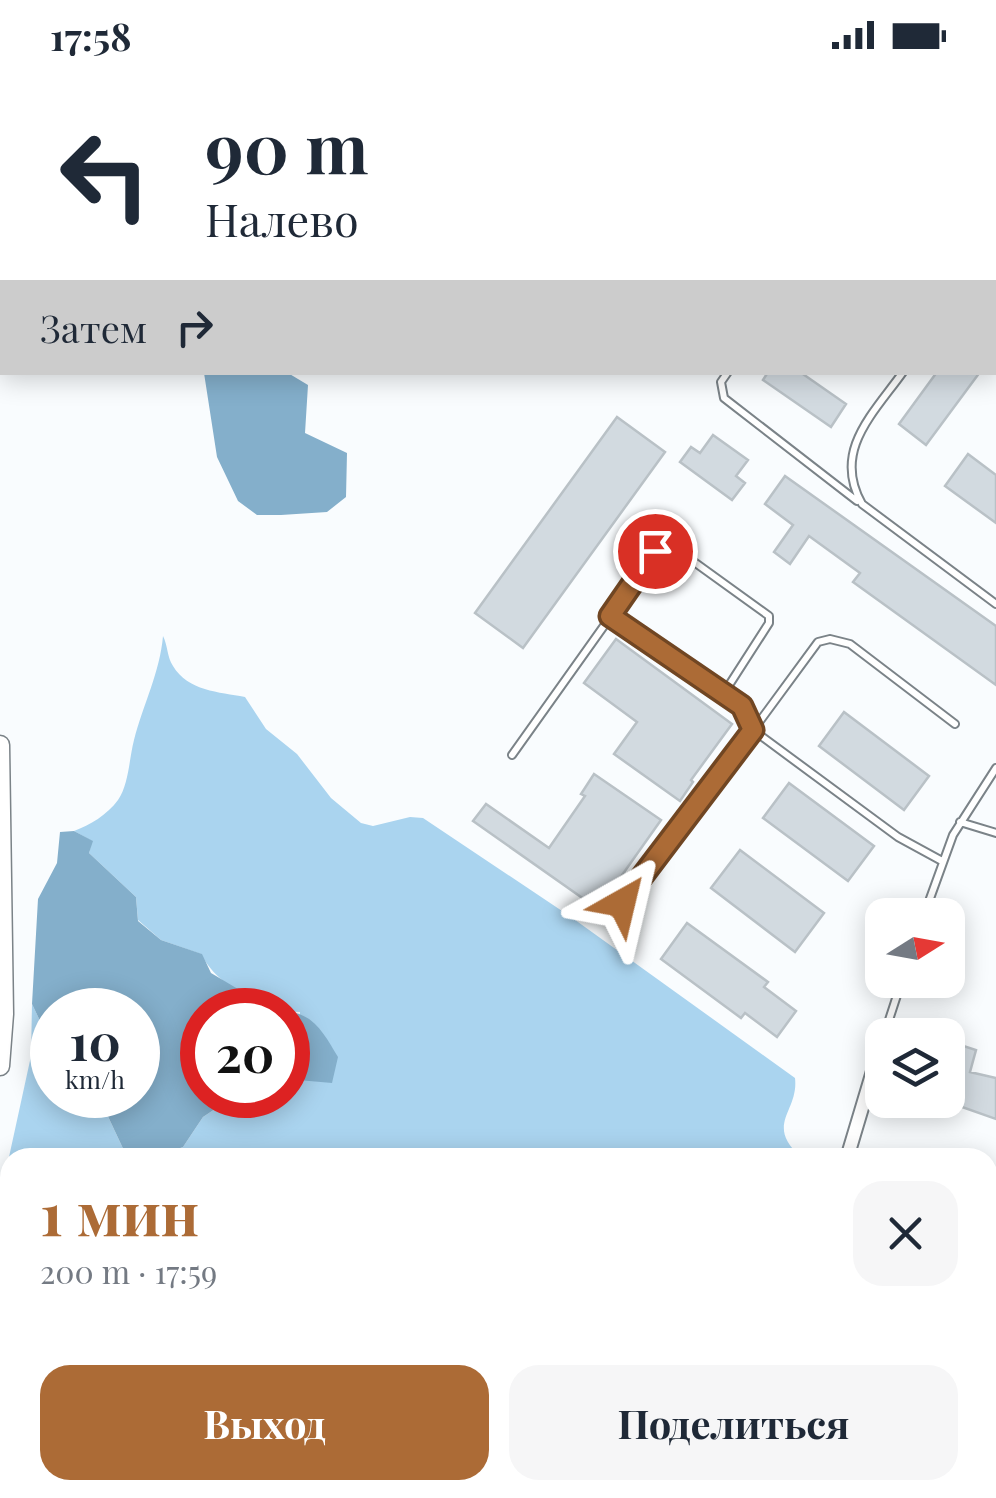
<!DOCTYPE html>
<html lang="ru">
<head>
<meta charset="utf-8">
<style>
	body { margin:0; font-family:"Playfair Display",serif; background:#f6f6f7; color:#1f2937; height:100vh; display:flex; flex-direction:column; font-size:38px; white-space:nowrap }
	* { box-sizing:border-box; margin:0 }
	p { font-size:32px; color:#747a83 }
	.icon { flex:none; width:55px; height:55px; fill:none; stroke:currentColor; stroke-width:2; stroke-linecap:round; stroke-linejoin:round }
	.map { position:relative; flex:1; overflow:hidden }
	.drawer { position:absolute; left:0px; top:1078px; width:998px; height:352px; display:flex; flex-direction:column; background:#fff; border-radius:30px 30px 0 0; box-shadow:0 5px 25px #0003 }
	.drawer>* { flex:none }
	.hud { position:absolute; left:0px; top:0px; width:998px; height:305px; box-shadow:0 5px 25px #0003; background:#fff; color:#1f2937; overflow:hidden }
	.needle { width:65px; rotate:79deg }
	.fabs { position:absolute; left:865px; top:828px; display:grid; gap:20px }
	.fabs a { display:grid; place-items:center; width:100px; height:100px; border-radius:20px; background:#fff; box-shadow:0 5px 25px #0003; font-size:50px }
	.speed { position:absolute; left:30px; top:918px; display:flex; gap:20px; font-size:50px; font-weight:700; text-align:center }
	.speed>* { display:grid; place-content:center; width:130px; height:130px; border-radius:50%; background:#fff; box-shadow:0 5px 25px #0003; line-height:1 }
	.speed small { font-size:25px; font-weight:400 }
	.speed .limit { border:15px solid #d22; background:#fff; color:#111 }
	.pin { position:absolute; display:grid; place-items:center; width:85px; height:85px; color:#fff; margin:-42px; border:5px solid #fff; border-radius:50%; box-shadow:0 2px 10px #0007 }
	.me { position:absolute; width:110px; margin:-55px; rotate:37deg; stroke-linejoin:round; filter:drop-shadow(0 0 8px #0008) }
	.turn { display:flex; align-items:center; gap:35px; height:210px; padding:0 40px; font-size:45px }
	.turn .icon { width:130px; height:130px; stroke-width:2.5 }
	.turn b { display:block; font-size:70px; line-height:85px }
	.then { display:flex; align-items:center; height:95px; padding:0 40px; background:#0003; gap:20px; font-size:38px }
	.round { display:grid; place-items:center; flex:none; width:105px; height:105px; border-radius:30px; background:#f6f6f7 }
	.headline { display:flex; align-items:center; justify-content:space-between; height:170px; padding:0 40px }
	h1 { font-size:60px; font-weight:700; line-height:75px; color:#ac6b36 }
	.primary-button { display:flex; gap:20px; margin-top:auto; padding:20px 40px }
	.primary-button a { flex:1; height:115px; border-radius:30px; background:#ac6b36; color:#fff; font-size:40px; font-weight:700; line-height:115px; text-align:center }
	.primary-button a+a { background:#f6f6f7; color:#1f2937 }
	.status { display:flex; justify-content:space-between; align-items:center; height:70px; padding:0 50px; background:#fff; direction:ltr }
	.status svg { height:28px; fill:currentColor }
	.map>svg:first-child { display:block }
	.green { fill:#aad4ef }
	.water { fill:#84afcb }
	.building { fill:#d2dae0; stroke:#b9c1c6; stroke-width:2.5 }
	.lines { fill:none; stroke-linecap:round; stroke-linejoin:round }
	.lane-casing { stroke:#7b8388; stroke-width:10 }
	.street-casing { stroke:#7b8388; stroke-width:16 }
	.secondary-casing { stroke:#7b8388; stroke-width:21 }
	.lane { stroke:#fff; stroke-width:6 }
	.street { stroke:#fff; stroke-width:12 }
	.secondary { stroke:#fff; stroke-width:18 }
	.route-casing { stroke:#704623; stroke-width:25 }
	.route { stroke:#ac6b36; stroke-width:18 }
</style>
</head>
<body>
<div class="status"><b>17:58</b><svg viewBox="0 0 49 12"><path d="M0 12V9h3v3zM5 12V6h3v6zM10 12V3h3v9zM15 12V0h3v12zM26 1h20v11H26zM47 4h2v5h-2z"/></svg></div>
<div class="map">
<svg width="996" height="1428" viewBox="0 0 996 1428">
	<rect width="100%" height="100%" fill="#f9fcfe"/>
	<!-- green -->
	<path class="green" d="M163 566C168 576 167 587 173 596 188 621 219 622 245 627L266 659 297 684 331 728 361 753 373 756 410 747 423 748 571 847 795 1008C799 1042 764 1054 801 1087H156L183 1077 203 1047 236 1025 265 1028 288 1025V1016L298 1010 300 942C266 940 218 918 201 884L161 870 138 850 136 827 89 783 92 771 74 761C90 755 107 745 118 730 129 714 129 689 134 670 143 635 160 602 163 566Z
		M32 934 52 976V1025H98L127 1087H9L31 986Z"/>
	<!-- water -->
	<path class="water" d="M204 303H288L308 315 305 363 347 383 346 427 327 442 281 445H257L238 431 217 387Z
		M74 761 93 771 89 783 136 827 138 851 161 870 202 884 211 903 273 940H202V1025H236L203 1047 183 1077 156 1087H127L98 1025H138V940H52V976L32 934 38 829 57 793 60 762Z
		M288 942C314 943 326 967 338 987L332 1013 298 1010 288 1016Z"/>
	<!-- building -->
	<path class="building" d="M768 302H800L846 334 831 357 763 310Z
		M937 302H980L926 375 899 354Z
		M617 347 665 382 523 578 475 543Z
		M713 365 748 390 736 406 745 413 732 430 680 392 691 377 700 383Z
		M968 384 996 405V453L945 416Z
		M785 406 996 556V615L853 512 860 503 809 466 790 494 774 482 793 455 765 434Z
		M616 569 732 654 691 710 693 712 680 731 614 684 637 652 584 613Z
		M844 642 929 706 904 740 819 676Z
		M594 704 661 750 598 839 473 751 486 734 549 778 585 726 581 724Z
		M789 713 874 776 848 811 763 748Z
		M740 780 824 843 795 882 711 818Z
		M687 853 768 912 764 917 796 941 777 967 745 943 741 948 661 889Z
		M948 971 976 980 970 1002 996 1008V1049L948 1032Z"/>
	<g class="lines">
		<defs>
			<path id="lane" d="M841 2 843 0
				M950 2 952 0
				M995 177 996 176
				M728 302 721 312 724 328 857 431
				M903 302C873 344 832 381 862 434L996 534
				M611 546 655 481 662 476H672L769 546V553L724 623
				M754 659 818 572 830 569 850 574 955 654
				M512 685 611 546 734 629 742 637 753 660
				M960 752 996 763
				M622 833 753 660 898 767 942 791
				M924 845 953 765 996 698
				M887 956 902 910"/>
			<path id="street" d="M847 1088 882 971
				M730 1428 733 1420"/>
			<path id="secondary" d="M0 675 4 944 0 996"/>
		</defs>
		<!-- lane casing -->
		<use href="#lane" class="lane-casing"/>
		<!-- street casing -->
		<use href="#street" class="street-casing"/>
		<!-- secondary casing -->
		<use href="#secondary" class="secondary-casing"/>
		<!-- lane -->
		<use href="#lane" class="lane"/>
		<!-- street -->
		<use href="#street" class="street"/>
		<!-- secondary -->
		<use href="#secondary" class="secondary"/>
	</g>
	<g class="lines">
		<defs>
			<path id="route" d="M622 833 753 660 742 636 610 546 655 481"/>
		</defs>
		<!-- route casing -->
		<use href="#route" class="route-casing"/>
		<!-- route -->
		<use href="#route" class="route"/>
	</g>
</svg>
<div class="fabs">
<a><svg class="needle" viewBox="-14 -14 28 28"><path d="M0-13l5 13h-10z" fill="#e53935"/><path d="M0 13l5-13h-10z" fill="#747a83"/></svg></a>
<a><svg class="icon" aria-label="layers" viewBox="0 0 24 24"><path d="M12 4l9 5-9 5-9-5zM3 14l9 5 9-5"/></svg></a>
</div>
<div class="speed"><div>10<small>km/h</small></div><div class="limit">20</div></div>
<div class="pin" style="left:655px;top:481px;background:#d93025"><svg class="icon" aria-label="arrive" viewBox="0 0 24 24"><path d="M6 21V4h12l-3 4 3 4H6"/></svg></div>
<svg class="me" style="left:622px;top:833px" viewBox="-20 -20 40 40"><path d="M0-17L14 15 0 8-14 15z" fill="#ac6b36" stroke="#fff" stroke-width="4"/></svg>
<div class="hud">
<div class="turn"><svg class="icon" aria-label="left" viewBox="0 0 24 24"><path d="M17 20v-9H6M10 6l-5 5 5 5"/></svg><div><b>90 m</b>Налево</div></div>
<div class="then">Затем<svg class="icon" aria-label="right" viewBox="0 0 24 24"><path d="M7 20v-9h11M14 6l5 5-5 5"/></svg></div>
</div>
<section class="drawer">
<div class="headline"><div><h1>1 мин</h1><p>200 m · 17:59</p></div><a class="round"><svg class="icon" aria-label="close" viewBox="0 0 24 24"><path d="M6 6l12 12M18 6L6 18"/></svg></a></div>
<div class="primary-button"><a>Выход</a><a>Поделиться</a></div>
</section>
</div>
</body>
</html>
